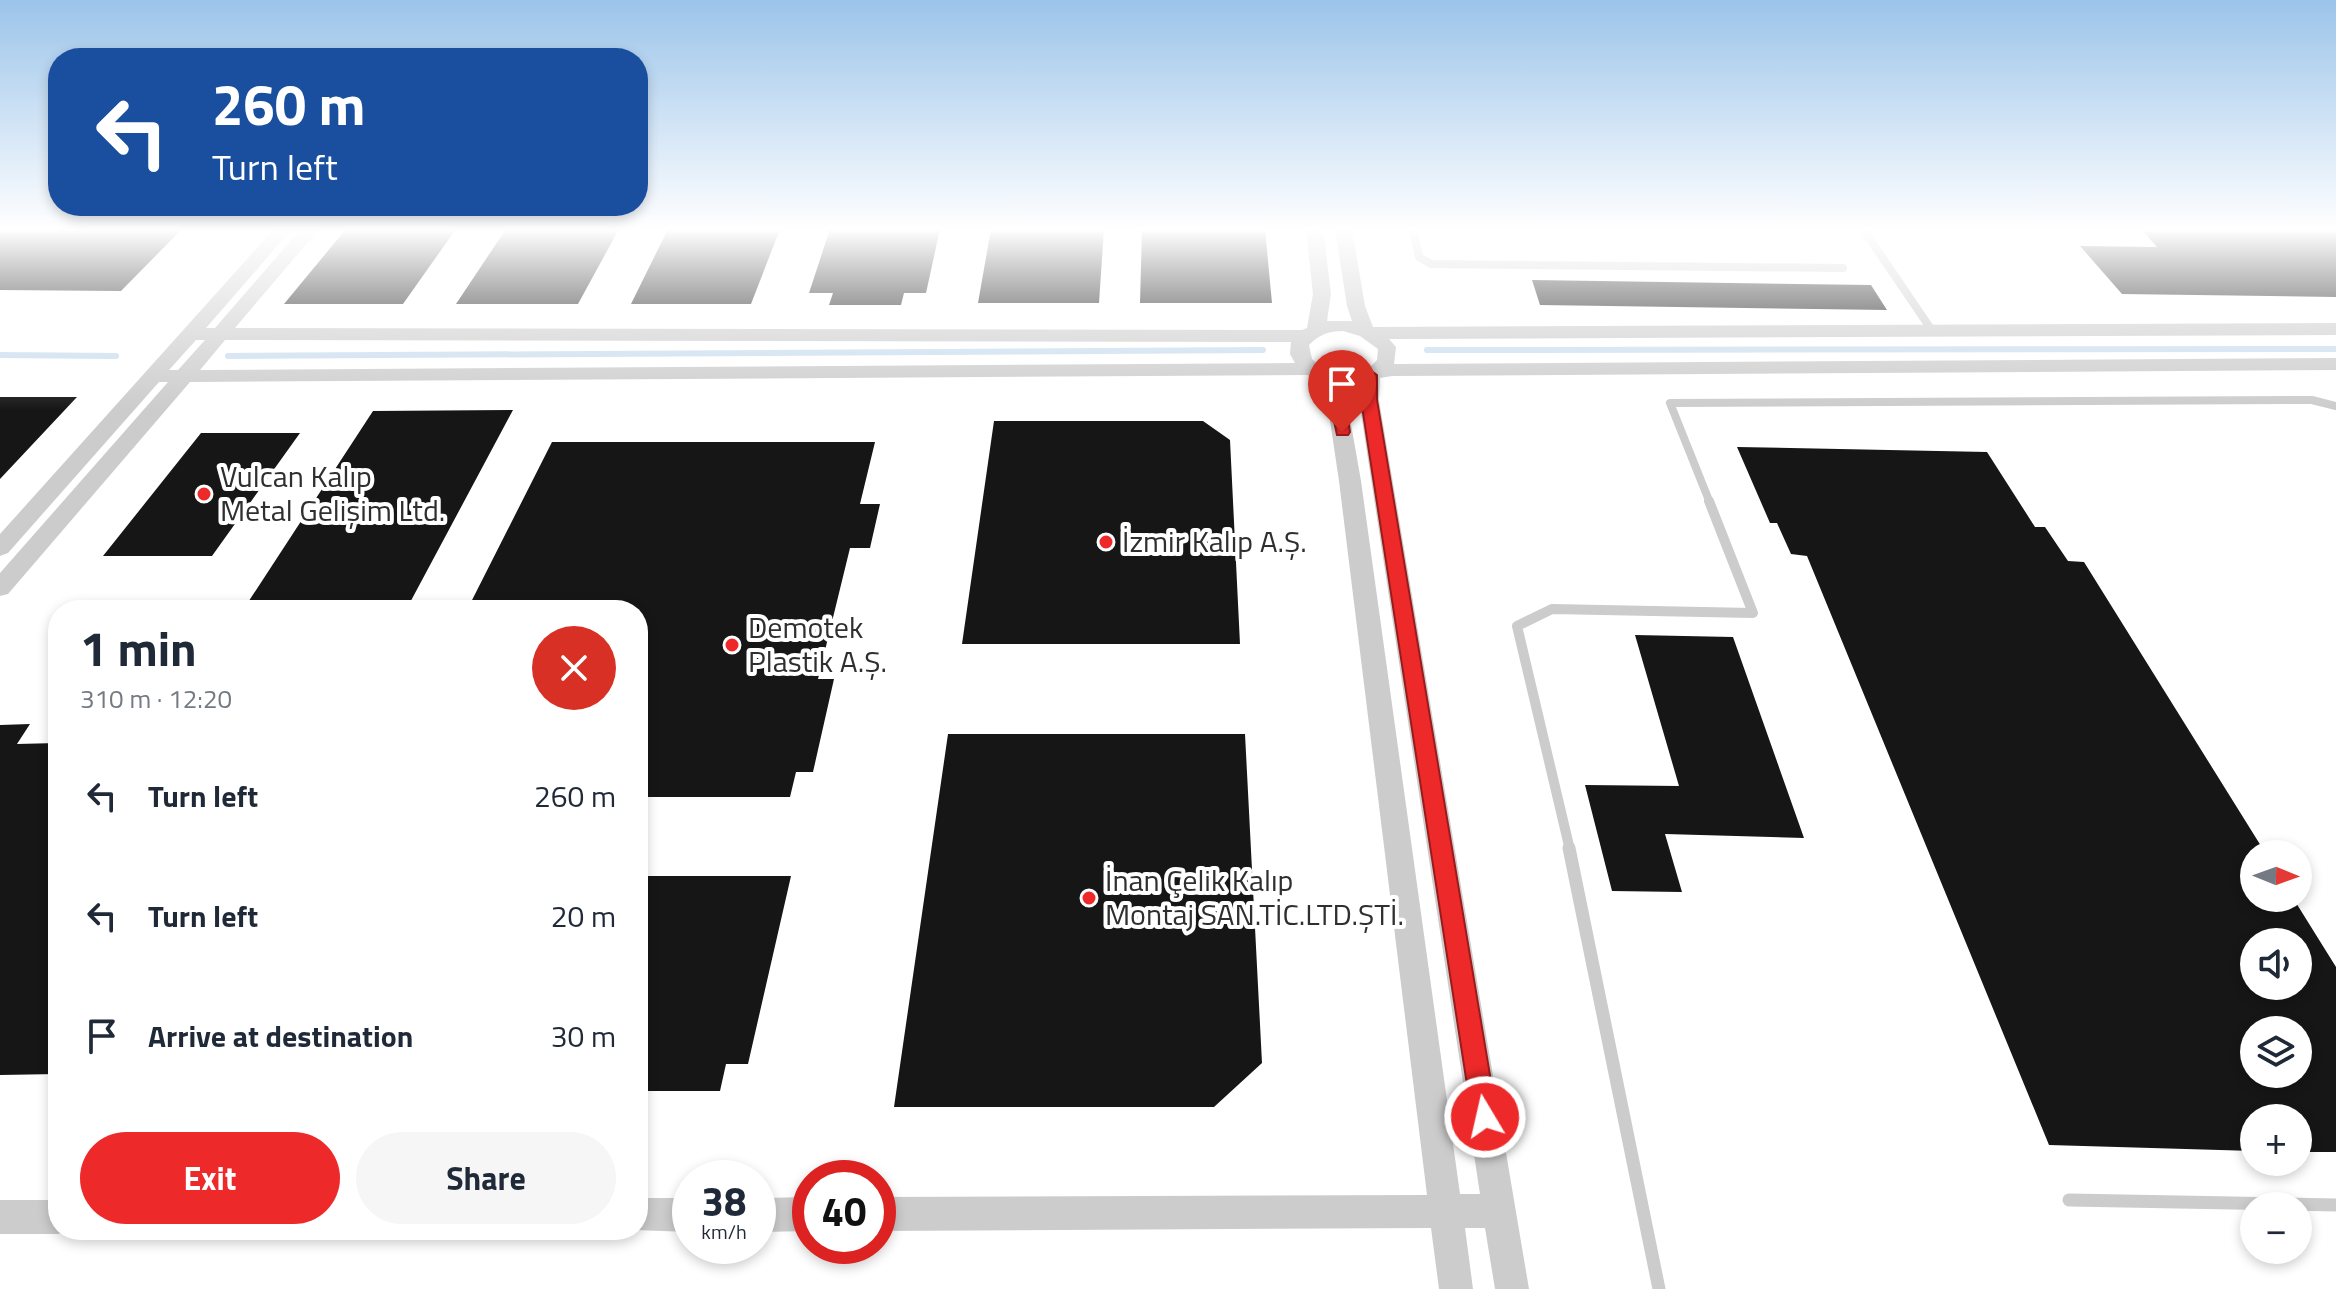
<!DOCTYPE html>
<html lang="en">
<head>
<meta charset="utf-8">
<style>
	body { margin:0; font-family:"Titillium Web",sans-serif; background:#f6f6f7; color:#1f2937; height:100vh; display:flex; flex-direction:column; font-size:30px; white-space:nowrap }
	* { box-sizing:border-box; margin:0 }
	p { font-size:26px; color:#747a83 }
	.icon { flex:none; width:44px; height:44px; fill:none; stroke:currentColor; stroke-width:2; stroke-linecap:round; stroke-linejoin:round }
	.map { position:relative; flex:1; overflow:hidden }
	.details { position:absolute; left:48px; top:600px; width:600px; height:640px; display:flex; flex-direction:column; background:#fff; border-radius:32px; box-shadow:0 4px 12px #0003 }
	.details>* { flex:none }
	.hud { position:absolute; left:48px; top:48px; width:600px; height:168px; border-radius:32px; box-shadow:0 4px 12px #0003; background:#1a4fa0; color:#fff; overflow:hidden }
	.needle { width:52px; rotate:91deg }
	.tools { position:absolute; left:2240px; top:840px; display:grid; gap:16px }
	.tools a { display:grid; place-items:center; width:72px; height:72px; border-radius:50%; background:#fff; box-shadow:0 4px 12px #0003; font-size:40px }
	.speed { position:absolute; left:672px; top:1160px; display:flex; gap:16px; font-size:40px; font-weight:700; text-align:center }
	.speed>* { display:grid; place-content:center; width:104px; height:104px; border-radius:50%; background:#fff; box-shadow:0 4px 12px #0003; line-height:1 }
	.speed small { font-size:20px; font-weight:400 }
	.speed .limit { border:12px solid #d22; background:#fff; color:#111 }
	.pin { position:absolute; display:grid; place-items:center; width:68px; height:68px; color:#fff; margin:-82px -34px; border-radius:50% 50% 50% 0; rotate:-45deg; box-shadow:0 0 8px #0007 }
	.pin .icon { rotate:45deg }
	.me { position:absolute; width:88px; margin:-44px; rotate:351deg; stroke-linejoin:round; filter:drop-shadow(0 0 6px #0008) }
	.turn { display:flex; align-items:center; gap:28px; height:168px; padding:0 32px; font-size:36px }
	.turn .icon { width:104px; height:104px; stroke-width:2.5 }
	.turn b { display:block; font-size:56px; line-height:68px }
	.round { display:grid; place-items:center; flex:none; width:84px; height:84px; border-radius:42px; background:#f6f6f7 }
	.overview { display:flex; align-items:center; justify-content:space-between; height:136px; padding:0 32px }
	h1 { font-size:48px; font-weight:700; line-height:60px }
	.primary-button { display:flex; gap:16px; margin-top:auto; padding:16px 32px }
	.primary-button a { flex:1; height:92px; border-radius:48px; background:#ee292a; color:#fff; font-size:32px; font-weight:700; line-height:92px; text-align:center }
	.primary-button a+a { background:#f6f6f7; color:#1f2937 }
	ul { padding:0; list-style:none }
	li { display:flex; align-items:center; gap:24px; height:120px; padding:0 32px }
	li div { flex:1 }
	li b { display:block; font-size:30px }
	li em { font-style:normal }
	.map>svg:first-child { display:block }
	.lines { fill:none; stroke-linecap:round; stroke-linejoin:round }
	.stream { stroke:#c8dcee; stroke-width:6 }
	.building { fill:#161616; fill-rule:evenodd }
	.service-far2 { stroke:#ccc; stroke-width:8 }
	.service-far1 { stroke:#ccc; stroke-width:10 }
	.service { stroke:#ccc; stroke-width:13 }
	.tertiary { fill:#ccc; fill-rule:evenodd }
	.route { fill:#ee292a; stroke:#9b1b1b; stroke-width:2 }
	.poi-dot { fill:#ee292a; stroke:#fff; stroke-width:3 }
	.labels { text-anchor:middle; stroke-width:8; stroke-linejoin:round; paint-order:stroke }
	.poi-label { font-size:30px; fill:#2f2f2f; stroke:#fff; text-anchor:start }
</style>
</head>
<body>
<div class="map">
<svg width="2336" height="1289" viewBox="0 0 2336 1289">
	<rect width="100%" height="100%" fill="#fff"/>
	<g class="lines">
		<!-- stream -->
		<path class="stream" d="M1427 350 2336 349
			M0 355 116 356
			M228 356 1263 350"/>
	</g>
	<!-- building -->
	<path class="building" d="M0 229H182L121 291 0 290Z
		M346 229H456L403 304H284Z
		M506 229H619L578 304H456Z
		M668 229H780L751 304H631Z
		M830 229H940L926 293H904L901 305H829L833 293H809Z
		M991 229H1104L1099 303H978Z
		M1142 229H1265L1272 303H1140Z
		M2141 229H2336V297L2122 294 2080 246 2157 247Z
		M1532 280 1871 285 1887 310 1540 305Z
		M0 397H77L0 479Z
		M513 410 406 610H243L373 411Z
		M994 421H1203L1230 440 1240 644H962Z
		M201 433H300L212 556H103Z
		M552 442H875L860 504H880L870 548H850L818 679H834L813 772H796L790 797H638V610H467Z
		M1737 447 1987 452 2035 527H2045L2068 561 2084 562 2266 854H2254V898H2293L2336 967V1152H2298V1118H2254V1151L2049 1145 1807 556 1791 554 1777 523H1770ZM2254 942H2298V986H2254ZM2254 1030H2298V1074H2254Z
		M1635 635 1733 637 1804 838 1665 834 1682 892 1612 891 1585 785 1679 786Z
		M30 724 17 744 58 743V1074L0 1075V725Z
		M948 734H1245L1262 1063 1214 1107H894Z
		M638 876H791L748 1064H726L720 1091H638Z"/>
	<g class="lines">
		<!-- service-far2 -->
		<path class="service-far2" d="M1413 229 1419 257 1431 264 1843 268
			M1863 229 1933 332
			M1710 503 1670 403 2312 400 2336 406"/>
		<!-- service-far1 -->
		<path class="service-far1" d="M1570 850 1517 626 1552 609 1753 613 1709 501"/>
		<!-- service -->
		<path class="service" d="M1569 848 1659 1289
			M2069 1200 2336 1205"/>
		<!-- tertiary -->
		<path class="tertiary" d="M274 229H292L206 328H215L301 229H319L235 328 1302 330 1307 328 1313 294 1306 229H1323L1331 294 1327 321H1352L1347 306 1335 229H1352L1365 306 1373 327 2336 323V335L1389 339 1396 347 1394 364 2336 358V370L1392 376 1380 378 1379 400 1529 1289H1495L1485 1228H1465L1473 1289H1439L1431 1228 878 1231V1197L1427 1195 1339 481 1328 407 1312 377 1307 375 190 382 8 594 0 596V573L168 382H159L8 553 0 556V534ZM1343 331 1360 336 1378 349 1377 360 1368 369C1349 375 1327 374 1312 359L1309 345C1319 335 1328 331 1343 331ZM196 340H205L178 370H169ZM225 340 1291 342 1290 354 1295 363 200 370ZM1360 383 1359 400 1480 1194H1460L1361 481 1348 407 1335 384Z
			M810 1197V1231L758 1232V1198Z
			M638 1198H690V1232L634 1230H638Z
			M0 1200H58V1230H67L58 1234H0Z"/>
	</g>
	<!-- sky -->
	<linearGradient id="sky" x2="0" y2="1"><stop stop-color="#9bc4ea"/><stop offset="0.56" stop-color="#fff"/><stop offset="1" stop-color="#fff" stop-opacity="0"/></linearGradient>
	<rect width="2336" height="410" fill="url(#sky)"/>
	<!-- route -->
	<path class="route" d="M1320 369 1353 374 1370 370 1377 375V400L1497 1117 1493 1125 1485 1129 1476 1125 1472 1117 1361 400 1362 381 1353 383 1331 380 1346 407 1350 432 1348 435H1337L1331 407 1313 374Z"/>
	<!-- markers -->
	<g class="poi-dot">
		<circle cx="204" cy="494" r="8"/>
		<circle cx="1106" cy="542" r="8"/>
		<circle cx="732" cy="645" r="8"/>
		<circle cx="1089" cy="898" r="8"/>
	</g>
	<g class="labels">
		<!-- poi labels -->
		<g class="poi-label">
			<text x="220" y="487">Vulcan Kalıp<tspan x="220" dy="34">Metal Gelişim Ltd.</tspan></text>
			<text x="1122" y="552">İzmir Kalıp A.Ş.</text>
			<text x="748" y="638">Demotek<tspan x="748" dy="34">Plastik A.Ş.</tspan></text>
			<text x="1105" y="891">İnan Çelik Kalıp<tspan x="1105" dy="34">Montaj SAN.TİC.LTD.ŞTİ.</tspan></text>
		</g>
	</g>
</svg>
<div class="tools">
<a><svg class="needle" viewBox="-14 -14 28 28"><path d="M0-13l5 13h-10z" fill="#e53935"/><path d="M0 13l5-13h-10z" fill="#747a83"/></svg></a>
<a><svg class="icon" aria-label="sound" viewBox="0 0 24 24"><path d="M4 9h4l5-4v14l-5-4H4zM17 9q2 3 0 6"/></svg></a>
<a><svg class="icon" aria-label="layers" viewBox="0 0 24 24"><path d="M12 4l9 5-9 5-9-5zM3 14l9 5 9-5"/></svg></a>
<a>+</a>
<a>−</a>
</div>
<div class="speed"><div>38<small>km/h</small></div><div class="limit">40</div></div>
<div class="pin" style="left:1342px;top:432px;background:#d93025"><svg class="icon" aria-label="arrive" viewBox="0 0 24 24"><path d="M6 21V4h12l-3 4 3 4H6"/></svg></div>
<svg class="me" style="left:1485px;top:1117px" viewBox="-20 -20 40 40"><circle r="17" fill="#ee292a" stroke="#fff" stroke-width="3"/><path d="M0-11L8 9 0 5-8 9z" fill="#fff"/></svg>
<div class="hud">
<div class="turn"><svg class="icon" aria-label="left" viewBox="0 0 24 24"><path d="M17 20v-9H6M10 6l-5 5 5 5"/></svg><div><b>260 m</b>Turn left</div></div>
</div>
<section class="details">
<div class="overview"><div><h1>1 min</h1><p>310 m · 12:20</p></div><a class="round" style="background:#d93025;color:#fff"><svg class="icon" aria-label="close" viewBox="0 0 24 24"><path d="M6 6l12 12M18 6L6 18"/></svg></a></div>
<ul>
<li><svg class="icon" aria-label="left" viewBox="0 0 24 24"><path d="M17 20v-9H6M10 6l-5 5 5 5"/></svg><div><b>Turn left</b></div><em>260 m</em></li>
<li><svg class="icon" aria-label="left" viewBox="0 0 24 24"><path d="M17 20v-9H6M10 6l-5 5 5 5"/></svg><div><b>Turn left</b></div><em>20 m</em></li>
<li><svg class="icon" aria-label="arrive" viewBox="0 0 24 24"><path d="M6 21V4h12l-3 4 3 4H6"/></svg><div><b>Arrive at destination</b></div><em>30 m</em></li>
</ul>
<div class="primary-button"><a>Exit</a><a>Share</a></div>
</section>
</div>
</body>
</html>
